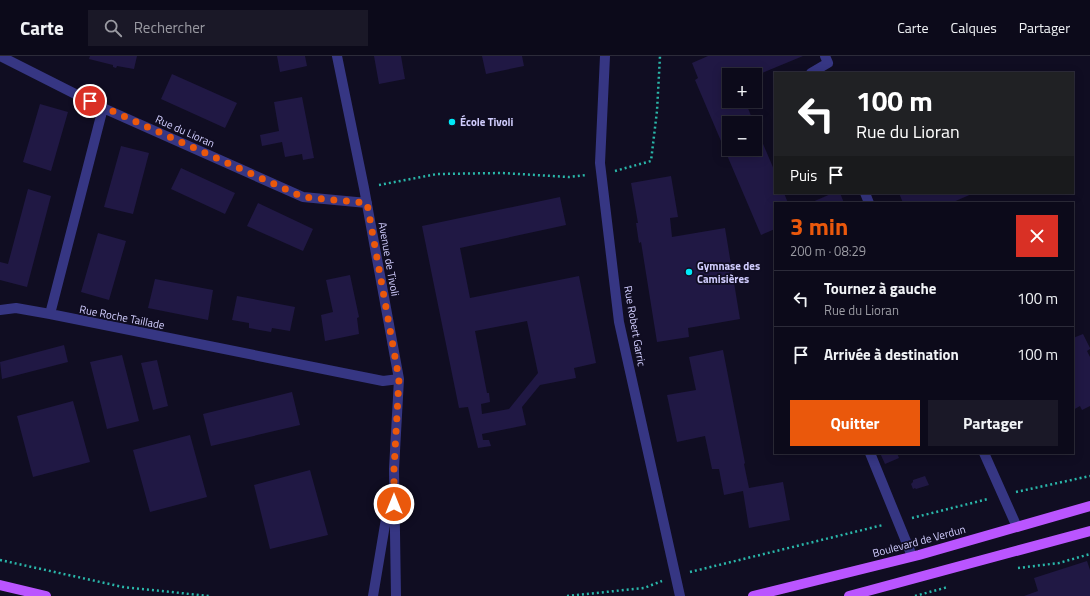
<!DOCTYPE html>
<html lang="fr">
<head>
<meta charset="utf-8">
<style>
	body { margin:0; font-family:"Titillium Web",sans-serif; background:#1a1827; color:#f1f3f6; height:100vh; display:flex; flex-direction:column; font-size:15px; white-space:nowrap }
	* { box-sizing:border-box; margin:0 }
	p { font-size:13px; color:#9a9aa2 }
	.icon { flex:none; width:22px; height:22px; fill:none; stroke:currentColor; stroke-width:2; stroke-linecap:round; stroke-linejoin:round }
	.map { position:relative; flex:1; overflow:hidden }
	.panel { position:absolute; left:774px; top:146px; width:300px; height:252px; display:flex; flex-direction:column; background:#0c0a1a; border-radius:0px; box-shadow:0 2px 10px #0003,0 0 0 1px #2c2b39 }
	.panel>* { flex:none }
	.top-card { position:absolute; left:774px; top:16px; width:300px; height:122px; border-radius:0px; box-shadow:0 2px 10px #0003,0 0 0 1px #2c2b39; background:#202124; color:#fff; overflow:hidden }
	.tools { position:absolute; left:722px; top:12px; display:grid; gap:8px }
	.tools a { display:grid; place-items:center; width:40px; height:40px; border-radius:0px; background:#0c0a1a; box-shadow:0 2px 10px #0003,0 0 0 1px #2c2b39; font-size:20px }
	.pin { position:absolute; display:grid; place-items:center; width:34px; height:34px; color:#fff; margin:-17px; border:2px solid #fff; border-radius:50%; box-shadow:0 1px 4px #0007 }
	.me { position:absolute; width:44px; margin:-22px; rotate:0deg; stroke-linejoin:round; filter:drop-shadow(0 0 3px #0008) }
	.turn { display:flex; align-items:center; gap:14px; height:84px; padding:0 16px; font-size:18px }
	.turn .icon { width:52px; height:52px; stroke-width:2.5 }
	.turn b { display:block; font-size:28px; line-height:34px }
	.then { display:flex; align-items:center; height:38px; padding:0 16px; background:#0003; gap:8px; font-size:15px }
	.round { display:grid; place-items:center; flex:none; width:42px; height:42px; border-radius:0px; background:#1a1827 }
	.headline { display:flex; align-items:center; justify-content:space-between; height:68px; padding:0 16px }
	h1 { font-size:24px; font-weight:700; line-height:30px; color:#ea580c }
	.button { display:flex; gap:8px; margin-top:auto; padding:8px 16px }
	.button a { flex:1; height:46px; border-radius:0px; background:#ea580c; color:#fff; font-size:16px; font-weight:700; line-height:46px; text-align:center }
	.button a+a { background:#1a1827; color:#f1f3f6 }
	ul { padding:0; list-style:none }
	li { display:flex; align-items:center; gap:12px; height:56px; padding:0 16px; border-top:1px solid #2c2b39 }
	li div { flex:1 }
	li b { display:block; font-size:15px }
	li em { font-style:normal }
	header { display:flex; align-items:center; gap:24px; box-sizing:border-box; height:56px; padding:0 20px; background:#0c0a1a; border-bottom:1px solid #2c2b39 }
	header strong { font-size:19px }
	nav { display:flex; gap:22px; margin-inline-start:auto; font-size:14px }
	.search { width:280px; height:36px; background:#1a1827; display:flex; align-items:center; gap:10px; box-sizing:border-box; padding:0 14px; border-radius:0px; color:#9a9aa2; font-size:15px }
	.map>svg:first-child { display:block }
	.building { fill:#201844; fill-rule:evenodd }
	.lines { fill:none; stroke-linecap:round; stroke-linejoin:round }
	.path { stroke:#2ab7aa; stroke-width:2.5; stroke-dasharray:2 3; stroke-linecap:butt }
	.street { stroke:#363683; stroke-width:10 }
	.primary { stroke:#ba55ff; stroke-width:10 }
	.route { stroke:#ea580c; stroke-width:7; stroke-dasharray:0 12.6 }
	.poi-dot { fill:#00e9f9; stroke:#100d22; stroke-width:1.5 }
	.labels { text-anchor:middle; stroke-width:3.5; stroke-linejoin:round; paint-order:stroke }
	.poi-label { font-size:11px; font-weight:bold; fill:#d2ceff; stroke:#100d22; text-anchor:start }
	.street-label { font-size:11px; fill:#d2ceff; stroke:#100d22 }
</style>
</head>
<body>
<header>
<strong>Carte</strong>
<div class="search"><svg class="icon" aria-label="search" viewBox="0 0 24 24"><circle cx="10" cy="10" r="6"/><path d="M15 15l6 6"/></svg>Rechercher</div>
<nav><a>Carte</a><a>Calques</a><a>Partager</a></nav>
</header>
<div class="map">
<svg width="1090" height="540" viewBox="0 0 1090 540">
	<rect width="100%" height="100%" fill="#100d22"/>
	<!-- building -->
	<path class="building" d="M90 0H137L134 13 117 10 116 12 113 11V9L89 3Z
		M277 0H305L307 10 280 16Z
		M374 0H401L405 23 379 28Z
		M482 0H522L524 10 486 18Z
		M708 0H803L755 20V19H729V45H745L754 67H729V93H755V69L775 116V137H784L788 147H775V173L761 179 695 24 698 22 692 7Z
		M172 18 237 47 225 72 161 43Z
		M302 41 314 102 303 104 302 98 285 101 282 86 262 90 260 79 279 75 274 46Z
		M40 48 68 56 51 115 23 106Z
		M121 90 149 97 133 158 104 151Z
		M181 112 235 137 225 158 171 133Z
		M671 120 678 161 670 162 672 181 725 172 740 263 688 272 689 281 657 286 641 186 639 187 636 167H638L631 127Z
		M28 133 51 140 27 231 0 224V206L8 208Z
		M833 137H840L844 147H810Z
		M899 137H974L951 147H903Z
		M560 141 566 169 460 192 470 242 579 220 596 307 574 312 576 322 540 329 522 351 526 369 482 378 483 384H489L491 390 478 392 468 351 459 352 422 170ZM527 265 538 317 509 353 482 358 481 348 490 346 489 337H487L475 275Z
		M258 147 313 173 303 195 247 170Z
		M98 177 126 185 109 244 81 236Z
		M350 219 359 261 357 262 359 278 325 285 321 259 333 256 326 224Z
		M155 223 213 234 208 264 148 252Z
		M237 240 295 251 290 275 272 272 271 276 249 272V267L232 264Z
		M1083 278 1090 292V293L1087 295 1090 301V350L1082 354 1080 350 1073 354V282Z
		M64 289 68 306 2 323 0 306Z
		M723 294 745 407 744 408 749 432 783 426 790 464 749 472 743 435 724 439 719 413H712L705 380 677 386 667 339 696 334 689 301Z
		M122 299 139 365 107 373 90 306Z
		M157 304 168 350 153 354 141 307Z
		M292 336 300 369 211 390 203 358Z
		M73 345 90 406 33 421 17 360Z
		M190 379 207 441 150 456 133 394Z
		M880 397H897L899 402 885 408Z
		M310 414 328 479 270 493 254 429Z
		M925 420 929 429 916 433 915 432 913 433 911 428 913 426V424Z
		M1087 505 1090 514V540H1024L1038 535 1034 522Z"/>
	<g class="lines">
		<!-- path -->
		<path class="path" d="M615 115 651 105 657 55 660 0
			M379 129 437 118 502 117 569 121 586 119
			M1016 436 1090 420
			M912 462 988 443
			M0 504 123 531 209 540
			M1018 512 1059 507 1090 498
			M690 516 883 469
			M567 540 644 532 662 525
			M915 540 948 531"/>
		<!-- street -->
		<path class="street" d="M0 0 103 52 303 141 367 147
			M337 0 364 132 399 323 394 413 396 540
			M605 0 600 107 619 266 680 540
			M811 17 828 7 825 0
			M103 52 50 258 383 325 399 323
			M865 137 869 147
			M0 254 16 252 50 258
			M870 397 912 500
			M984 397 1017 471
			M373 540 390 439"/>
		<!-- primary -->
		<path class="primary" d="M0 529 46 540
			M753 540 919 499 1090 450
			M849 540 1090 475"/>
	</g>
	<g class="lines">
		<!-- route -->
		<path class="route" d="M90 45 303 141 367 147 399 323 394 413V448"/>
	</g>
	<!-- markers -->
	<g class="poi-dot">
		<circle cx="452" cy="66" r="4"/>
		<circle cx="689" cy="216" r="4"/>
	</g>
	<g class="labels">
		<!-- poi labels -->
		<g class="poi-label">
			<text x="460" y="70">École Tivoli</text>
			<text x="697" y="214">Gymnase des<tspan x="697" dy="13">Camisières</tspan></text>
		</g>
		<!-- street labels -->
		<g class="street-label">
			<text transform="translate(185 75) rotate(24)" y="4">Rue du Lioran</text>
			<text transform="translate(389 203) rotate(80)" y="4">Avenue de Tivoli</text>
			<text transform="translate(122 261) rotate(11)" y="4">Rue Roche Taillade</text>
			<text transform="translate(635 270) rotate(80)" y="4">Rue Robert Garric</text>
			<text transform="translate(919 485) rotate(-15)" y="4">Boulevard de Verdun</text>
		</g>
	</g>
</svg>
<div class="tools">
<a>+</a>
<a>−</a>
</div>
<div class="pin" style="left:90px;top:45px;background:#d93025"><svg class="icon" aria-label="arrive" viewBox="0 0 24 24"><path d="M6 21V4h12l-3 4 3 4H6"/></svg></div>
<svg class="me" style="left:394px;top:448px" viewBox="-20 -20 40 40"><circle r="17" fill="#ea580c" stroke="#fff" stroke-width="3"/><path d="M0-11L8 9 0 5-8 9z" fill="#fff"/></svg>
<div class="top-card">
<div class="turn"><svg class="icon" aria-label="left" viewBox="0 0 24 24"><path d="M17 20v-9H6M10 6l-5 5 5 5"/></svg><div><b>100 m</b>Rue du Lioran</div></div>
<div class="then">Puis<svg class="icon" aria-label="arrive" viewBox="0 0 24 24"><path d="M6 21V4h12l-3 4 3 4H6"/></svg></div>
</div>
<section class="panel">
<div class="headline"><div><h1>3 min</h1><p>200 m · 08:29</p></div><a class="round" style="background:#d93025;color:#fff"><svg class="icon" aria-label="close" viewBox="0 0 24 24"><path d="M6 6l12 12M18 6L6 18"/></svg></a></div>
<ul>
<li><svg class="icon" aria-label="left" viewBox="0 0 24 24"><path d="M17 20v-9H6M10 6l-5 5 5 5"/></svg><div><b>Tournez à gauche</b><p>Rue du Lioran</p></div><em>100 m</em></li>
<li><svg class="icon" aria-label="arrive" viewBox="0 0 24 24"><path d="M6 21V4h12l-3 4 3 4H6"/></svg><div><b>Arrivée à destination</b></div><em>100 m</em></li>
</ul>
<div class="button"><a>Quitter</a><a>Partager</a></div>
</section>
</div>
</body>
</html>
